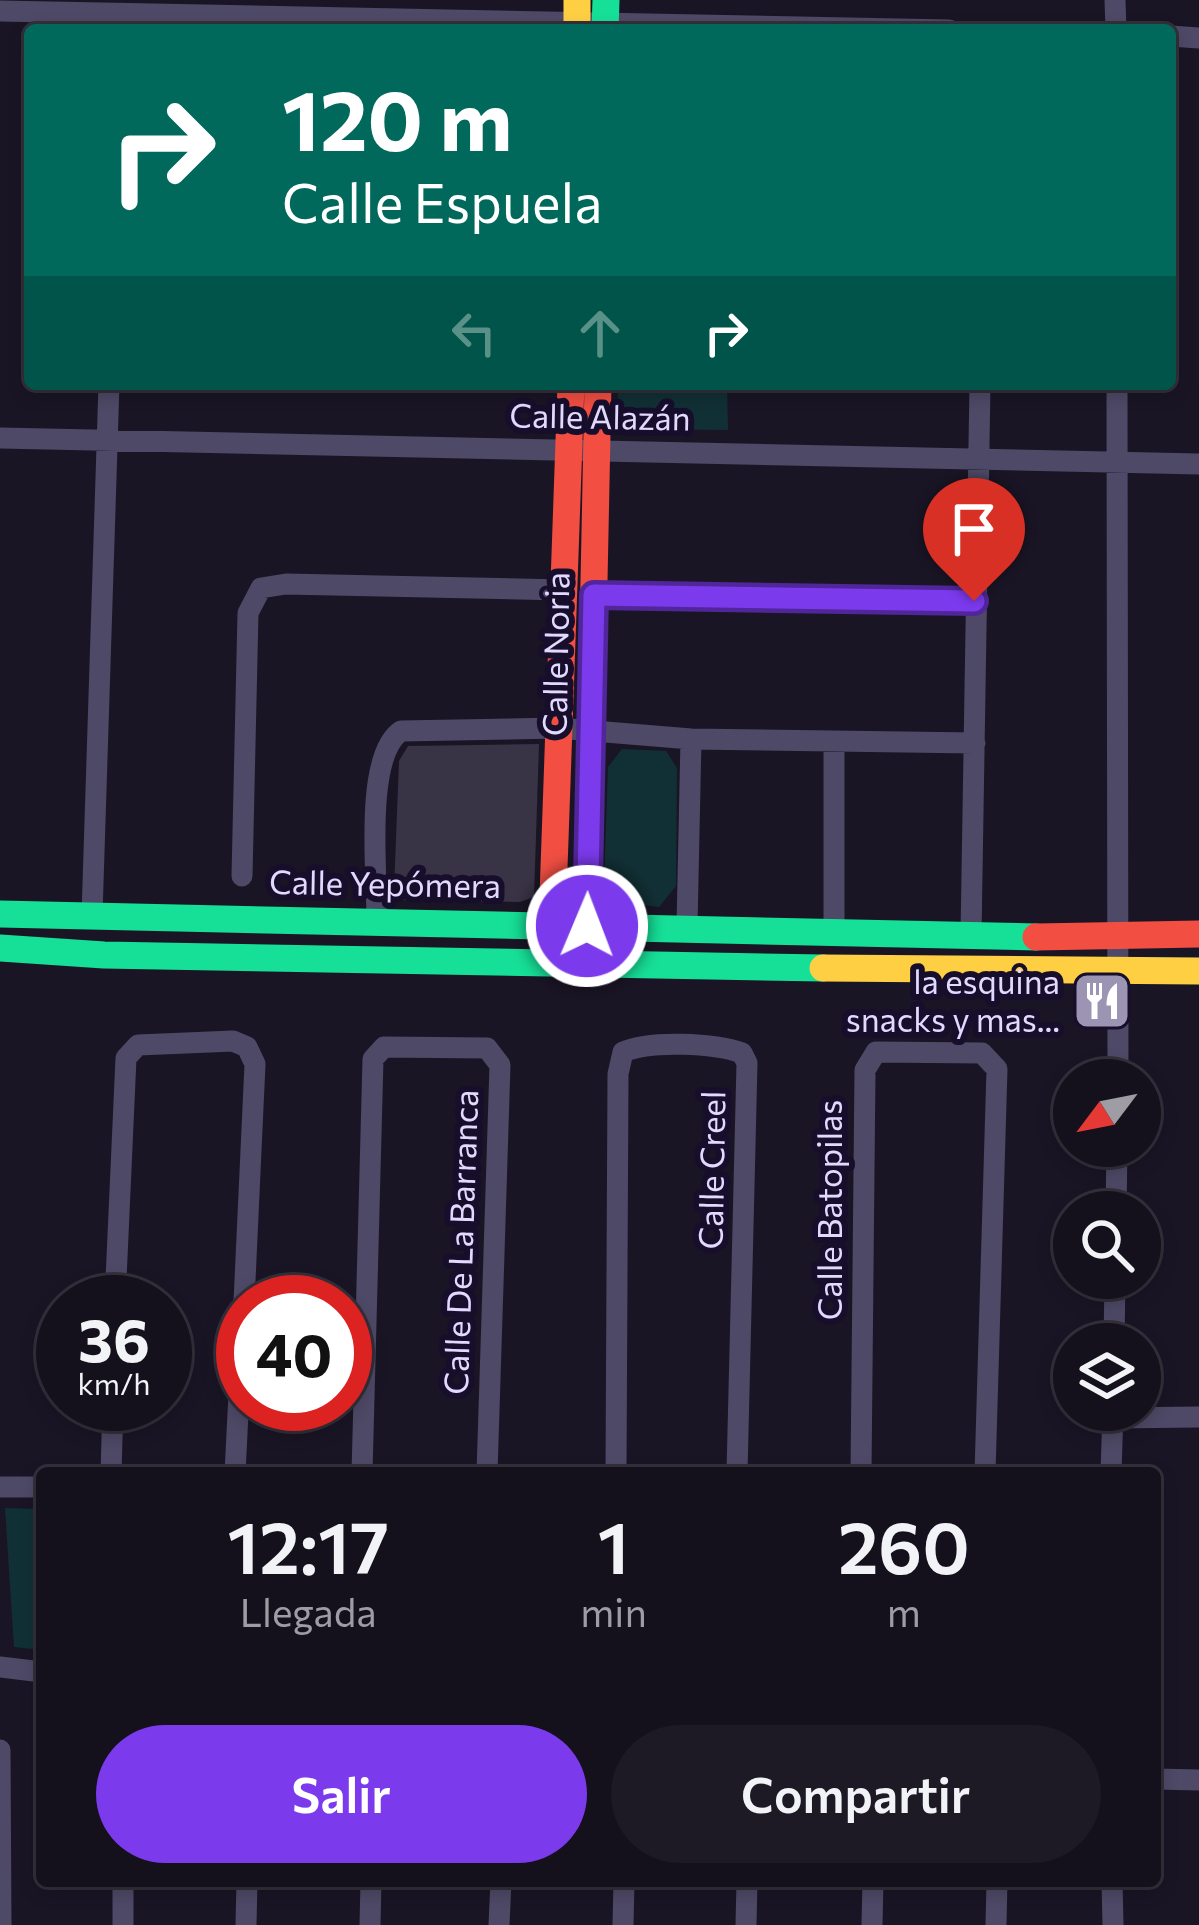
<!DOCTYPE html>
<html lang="es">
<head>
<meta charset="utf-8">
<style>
	body { margin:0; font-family:Commissioner,sans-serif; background:#1d1925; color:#f1f3f6; height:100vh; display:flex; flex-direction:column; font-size:45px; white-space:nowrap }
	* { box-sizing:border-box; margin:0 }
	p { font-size:39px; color:#9d9da3 }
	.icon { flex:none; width:66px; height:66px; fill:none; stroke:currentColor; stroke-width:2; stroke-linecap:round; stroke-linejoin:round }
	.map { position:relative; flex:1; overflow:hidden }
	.details { position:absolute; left:36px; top:1467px; width:1125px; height:420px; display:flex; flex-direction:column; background:#14101c; border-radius:12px; box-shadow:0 6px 18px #0003,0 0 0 3px #33303b }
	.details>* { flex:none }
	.top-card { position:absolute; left:24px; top:24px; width:1152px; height:366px; border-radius:12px; box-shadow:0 6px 18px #0003,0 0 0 3px #33303b; background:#00695c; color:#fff; overflow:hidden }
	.needle { width:78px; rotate:238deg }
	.fabs { position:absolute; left:1053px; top:1059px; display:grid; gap:24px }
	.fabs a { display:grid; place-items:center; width:108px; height:108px; border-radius:50%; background:#14101c; box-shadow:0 6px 18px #0003,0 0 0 3px #33303b; font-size:60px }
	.speed { position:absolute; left:36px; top:1275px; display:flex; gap:24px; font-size:60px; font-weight:700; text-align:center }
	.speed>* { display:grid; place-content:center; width:156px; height:156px; border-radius:50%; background:#14101c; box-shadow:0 6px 18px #0003,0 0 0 3px #33303b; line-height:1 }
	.speed small { font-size:30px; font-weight:400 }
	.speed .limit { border:18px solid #d22; background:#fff; color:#111 }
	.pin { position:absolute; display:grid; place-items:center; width:102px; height:102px; color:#fff; margin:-123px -51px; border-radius:50% 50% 50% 0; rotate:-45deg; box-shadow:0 0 12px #0007 }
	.pin .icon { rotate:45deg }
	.me { position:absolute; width:132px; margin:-66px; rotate:1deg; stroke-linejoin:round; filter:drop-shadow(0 0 9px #0008) }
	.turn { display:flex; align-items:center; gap:42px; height:252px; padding:0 60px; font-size:54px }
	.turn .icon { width:156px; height:156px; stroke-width:2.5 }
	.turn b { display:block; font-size:84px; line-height:102px }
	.lanes { display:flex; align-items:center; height:114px; padding:0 60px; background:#0003; justify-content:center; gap:60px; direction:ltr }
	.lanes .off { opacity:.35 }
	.eta { display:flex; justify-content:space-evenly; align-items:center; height:204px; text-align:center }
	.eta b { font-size:72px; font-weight:600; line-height:84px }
	.action { display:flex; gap:24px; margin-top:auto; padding:24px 60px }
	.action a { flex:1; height:138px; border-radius:72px; background:#7c3aed; color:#fff; font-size:48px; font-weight:600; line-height:138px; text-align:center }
	.action a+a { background:#1d1925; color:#f1f3f6 }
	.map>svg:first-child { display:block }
	.park { fill:#113035 }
	.building { fill:#393346 }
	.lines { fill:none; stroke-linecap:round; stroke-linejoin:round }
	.street { stroke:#4e4966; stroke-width:21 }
	.fast { stroke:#16e098; stroke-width:27 }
	.slow { stroke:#ffcf43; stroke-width:27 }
	.jam { stroke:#f24e42; stroke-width:27 }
	.route-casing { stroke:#51269a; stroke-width:30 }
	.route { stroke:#7c3aed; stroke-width:21 }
	.labels { text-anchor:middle; stroke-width:12; stroke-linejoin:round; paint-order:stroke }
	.street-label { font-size:33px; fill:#e2d9ff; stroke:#170e2c }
	.poi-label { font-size:33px; fill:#e2d9ff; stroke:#170e2c; text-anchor:end }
</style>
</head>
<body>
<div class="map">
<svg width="1199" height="1925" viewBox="0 0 1199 1925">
	<rect width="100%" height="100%" fill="#1a1525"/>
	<!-- park -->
	<path class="park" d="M617 384H727L728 430 634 429 620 424Z
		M622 749 666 751 677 768 676 886 659 907 615 901 604 885 608 767Z
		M5 1508 42 1509V1650L14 1647Z"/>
	<!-- building -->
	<path class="building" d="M539 744 534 897 520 902 401 900 394 891 399 761 408 746Z"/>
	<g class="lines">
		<!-- street -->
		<path class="street" d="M1115 0 1116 30
			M0 11 949 30
			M1170 36 1199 38
			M1117 384 1118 1080
			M0 438 1199 464
			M594 595 973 601
			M834 742V930
			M242 876 248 613 261 588 286 584 563 590
			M92 915 109 384
			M377 919C377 874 364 756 401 731L557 728 691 739 975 743
			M687 926 691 739
			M971 935 980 384
			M1116 1212 1117 1146
			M115 1302 126 1058 138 1045 233 1041 247 1047 255 1064 244 1302
			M1114 1344 1115 1278
			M1113 1418 1199 1417
			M111 1473 113 1404
			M235 1473 243 1314
			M362 1473 373 1059 384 1047 487 1048 500 1065 487 1473
			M616 1473 618 1074 623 1052C650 1040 714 1043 742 1053L747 1063 737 1473
			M861 1473 865 1070 876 1052 982 1053 997 1069 985 1473
			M1111 1473 1113 1410
			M0 1487H42
			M0 1667 42 1672
			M0 1750 1 1925
			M1155 1779 1199 1780
			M1112 1881 1113 1925
			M123 1925V1881
			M246 1925 247 1881
			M370 1925 371 1881
			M499 1925 501 1881
			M623 1925 624 1881
			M746 1925 747 1881
			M872 1925 873 1881
			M996 1925 997 1881"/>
		<!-- fast -->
		<path class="fast" d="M605 30 606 0
			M0 914 1036 937
			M0 948 104 955 823 968"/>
		<!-- slow -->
		<path class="slow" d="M577 0V30
			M823 968 1199 971"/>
		<!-- jam -->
		<path class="jam" d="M552 925 571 384
			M587 927 598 384
			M1036 937 1199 934"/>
	</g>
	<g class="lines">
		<defs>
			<path id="route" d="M587 926 594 595 974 601"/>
		</defs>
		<!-- route casing -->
		<use href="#route" class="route-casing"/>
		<!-- route -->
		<use href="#route" class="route"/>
	</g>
	<!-- icons -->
	<defs>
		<symbol id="restaurant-square" viewBox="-11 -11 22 22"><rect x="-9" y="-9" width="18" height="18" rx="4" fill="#9c94b3" stroke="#170e2c"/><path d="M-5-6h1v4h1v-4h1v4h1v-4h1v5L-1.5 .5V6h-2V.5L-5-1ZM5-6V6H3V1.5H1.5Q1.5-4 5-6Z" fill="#fff"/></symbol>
	</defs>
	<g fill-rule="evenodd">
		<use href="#restaurant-square" x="1069" y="968" width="66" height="66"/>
	</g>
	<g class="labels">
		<!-- street labels -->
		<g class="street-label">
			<text transform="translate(600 417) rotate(1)" y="12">Calle Alazán</text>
			<text transform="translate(556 654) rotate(-89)" y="12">Calle Noria</text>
			<text transform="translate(385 884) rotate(1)" y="12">Calle Yepómera</text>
			<text transform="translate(712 1170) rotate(-89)" y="12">Calle Creel</text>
			<text transform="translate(830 1210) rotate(-90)" y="12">Calle Batopilas</text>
			<text transform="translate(461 1242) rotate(-88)" y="12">Calle De La Barranca</text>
		</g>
		<!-- poi labels -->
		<g class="poi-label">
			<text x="1060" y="994">la esquina<tspan x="1060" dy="38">snacks y mas...</tspan></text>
		</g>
	</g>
</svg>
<div class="fabs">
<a><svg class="needle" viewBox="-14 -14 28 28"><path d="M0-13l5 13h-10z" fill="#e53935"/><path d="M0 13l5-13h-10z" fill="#9d9da3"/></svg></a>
<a><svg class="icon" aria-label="search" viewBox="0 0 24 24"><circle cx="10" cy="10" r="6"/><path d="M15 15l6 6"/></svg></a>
<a><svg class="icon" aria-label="layers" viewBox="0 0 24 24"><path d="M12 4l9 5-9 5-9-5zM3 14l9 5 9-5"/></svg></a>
</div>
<div class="speed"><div>36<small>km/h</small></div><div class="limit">40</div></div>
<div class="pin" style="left:974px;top:601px;background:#d93025"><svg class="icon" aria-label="arrive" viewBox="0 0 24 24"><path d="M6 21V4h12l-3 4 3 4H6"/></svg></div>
<svg class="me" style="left:587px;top:926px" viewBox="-20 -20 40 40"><circle r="17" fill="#7c3aed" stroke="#fff" stroke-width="3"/><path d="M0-11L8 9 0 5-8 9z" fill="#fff"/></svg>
<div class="top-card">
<div class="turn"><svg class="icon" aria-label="right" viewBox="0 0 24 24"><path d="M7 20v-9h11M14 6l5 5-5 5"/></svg><div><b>120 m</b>Calle Espuela</div></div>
<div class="lanes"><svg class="icon off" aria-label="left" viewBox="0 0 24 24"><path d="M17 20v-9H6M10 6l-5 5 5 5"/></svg><svg class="icon off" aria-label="ahead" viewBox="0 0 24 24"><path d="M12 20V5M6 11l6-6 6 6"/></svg><svg class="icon" aria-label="right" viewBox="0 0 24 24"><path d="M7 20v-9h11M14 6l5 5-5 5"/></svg></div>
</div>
<section class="details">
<div class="eta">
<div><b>12:17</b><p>Llegada</p></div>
<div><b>1</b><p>min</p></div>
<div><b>260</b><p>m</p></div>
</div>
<div class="action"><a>Salir</a><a>Compartir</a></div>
</section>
</div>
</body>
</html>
